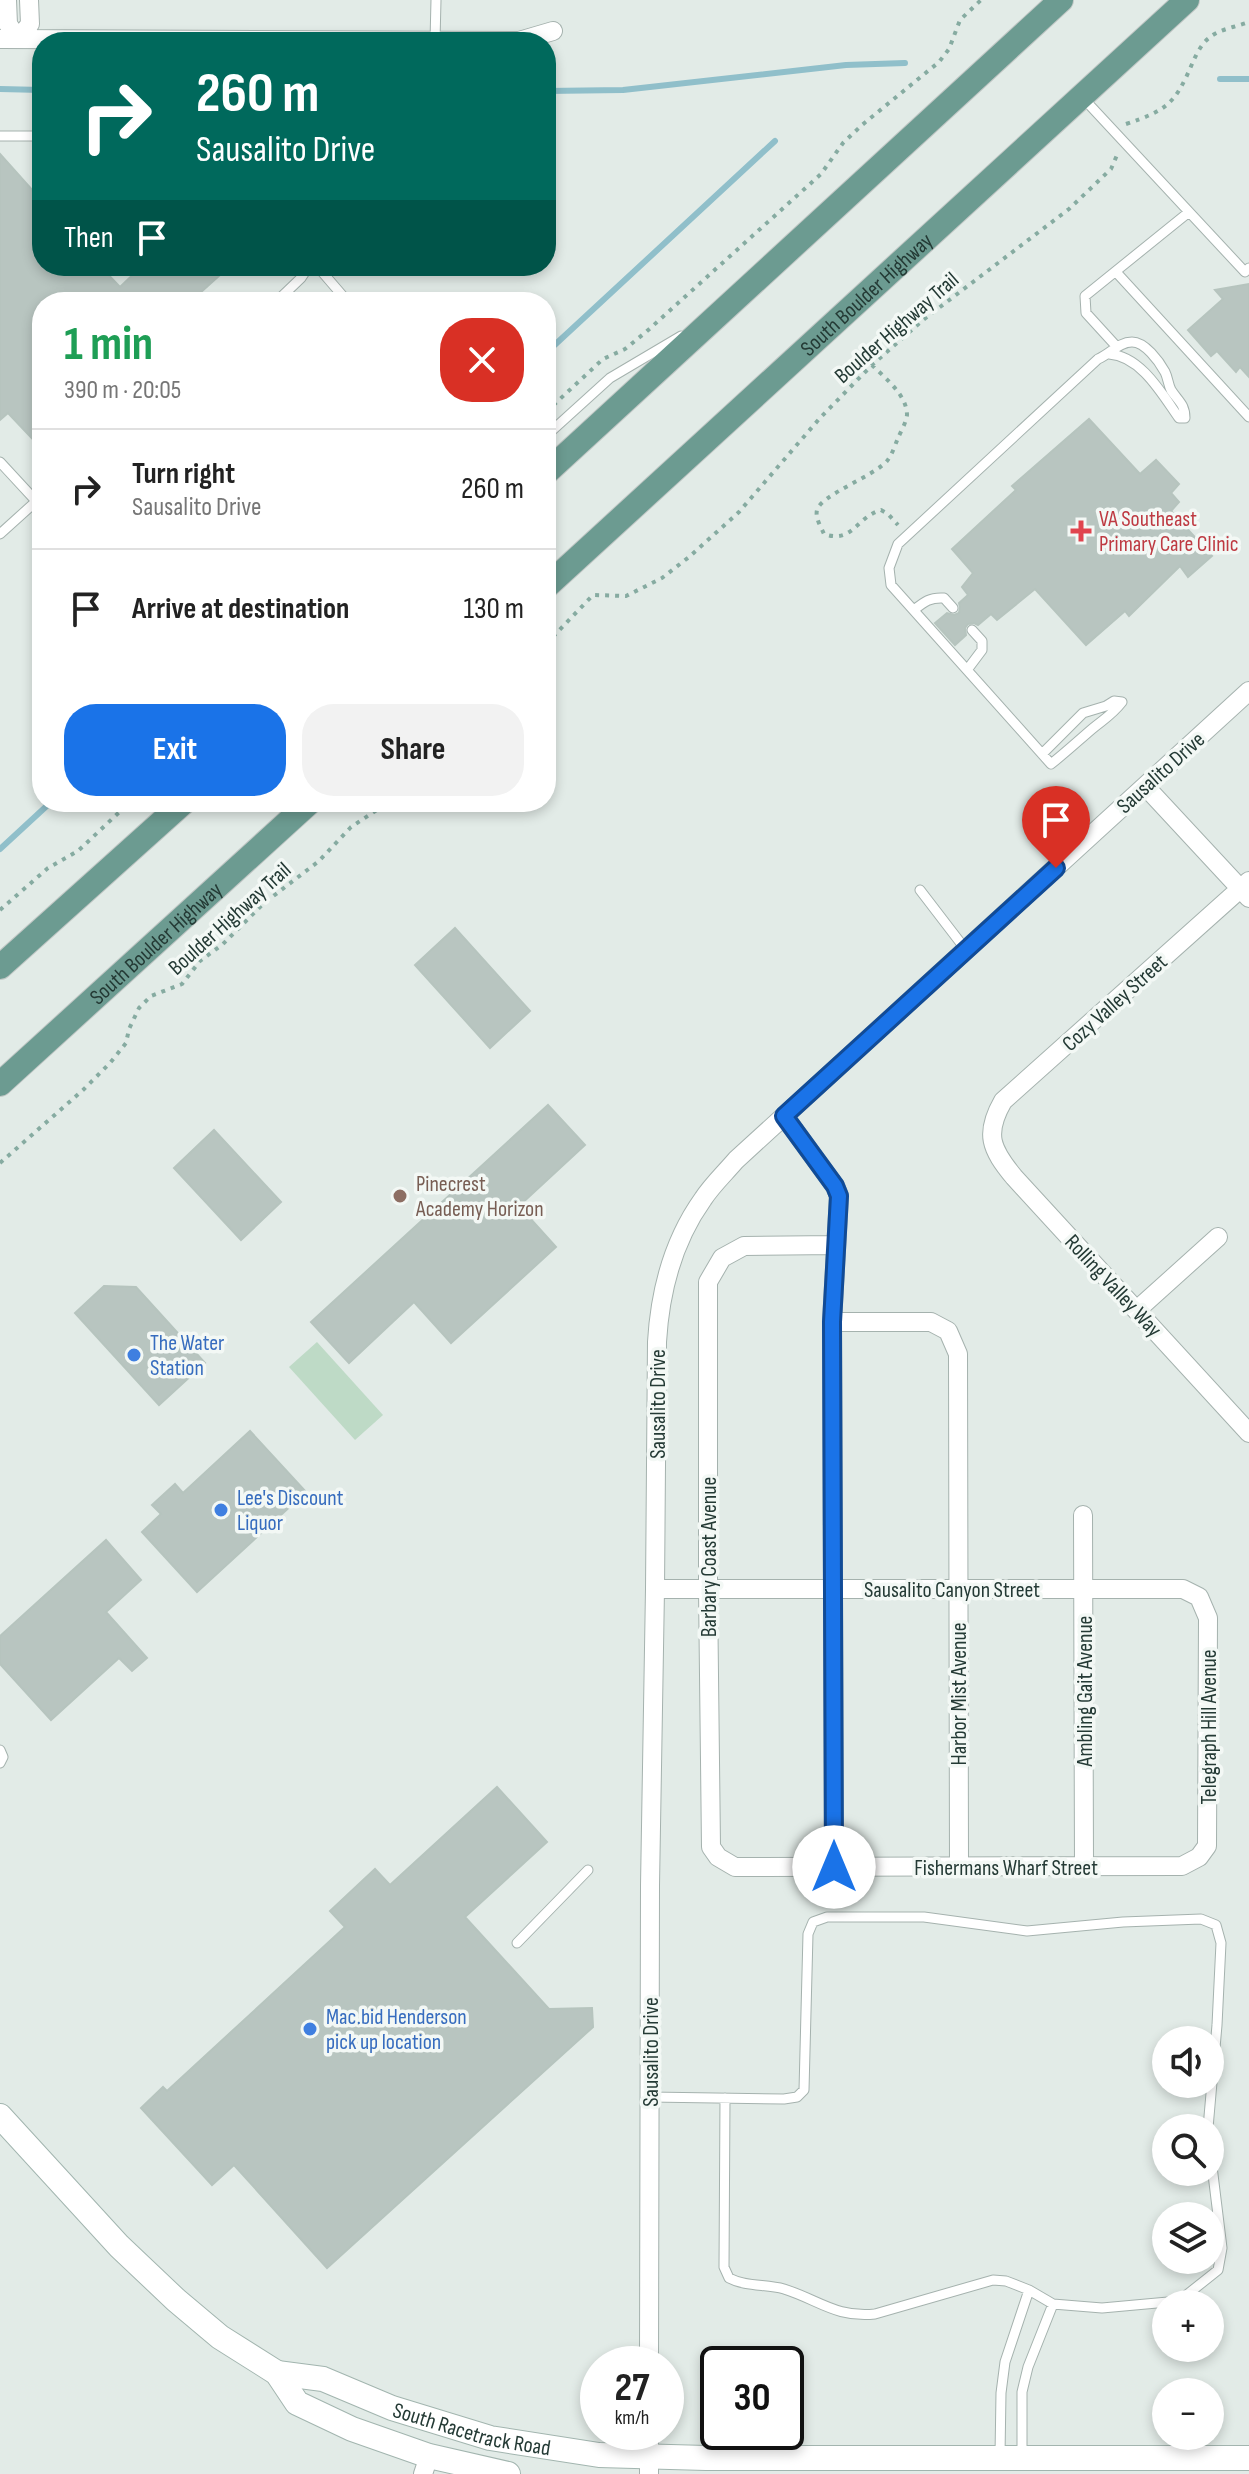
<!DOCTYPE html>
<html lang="en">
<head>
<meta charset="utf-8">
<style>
	body { margin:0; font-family:"Sofia Sans Condensed",sans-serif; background:#f2f2f2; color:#222; height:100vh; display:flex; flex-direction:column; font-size:30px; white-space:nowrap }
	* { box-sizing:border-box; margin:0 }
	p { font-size:26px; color:#767676 }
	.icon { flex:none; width:44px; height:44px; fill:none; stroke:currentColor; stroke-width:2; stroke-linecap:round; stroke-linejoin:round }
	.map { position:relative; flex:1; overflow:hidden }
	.drawer { position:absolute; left:32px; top:292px; width:524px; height:520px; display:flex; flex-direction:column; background:#fff; border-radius:32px; box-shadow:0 4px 12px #0003 }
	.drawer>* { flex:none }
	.hud { position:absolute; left:32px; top:32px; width:524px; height:244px; border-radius:32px; box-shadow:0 4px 12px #0003; background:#00695c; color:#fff; overflow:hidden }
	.controls { position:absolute; left:1152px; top:2026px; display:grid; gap:16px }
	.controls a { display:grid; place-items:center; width:72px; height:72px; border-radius:50%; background:#fff; box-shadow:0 4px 12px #0003; font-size:40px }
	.speed { position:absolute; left:580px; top:2346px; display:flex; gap:16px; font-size:40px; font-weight:700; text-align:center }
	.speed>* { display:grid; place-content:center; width:104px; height:104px; border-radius:50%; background:#fff; box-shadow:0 4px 12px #0003; line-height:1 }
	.speed small { font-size:20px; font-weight:400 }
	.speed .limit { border:4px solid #111; border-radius:12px; background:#fff; color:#111 }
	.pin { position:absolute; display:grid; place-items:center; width:68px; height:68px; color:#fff; margin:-82px -34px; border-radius:50% 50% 50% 0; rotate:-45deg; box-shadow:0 0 8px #0007 }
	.pin .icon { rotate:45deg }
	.me { position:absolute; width:88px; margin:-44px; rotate:0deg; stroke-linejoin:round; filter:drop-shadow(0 0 6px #0008) }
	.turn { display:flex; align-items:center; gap:28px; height:168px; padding:0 32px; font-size:36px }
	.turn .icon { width:104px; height:104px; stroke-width:2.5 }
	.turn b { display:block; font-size:56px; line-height:68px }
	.then { display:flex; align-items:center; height:76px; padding:0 32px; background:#0003; gap:16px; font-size:30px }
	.round { display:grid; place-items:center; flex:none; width:84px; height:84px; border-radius:32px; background:#f2f2f2 }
	.overview { display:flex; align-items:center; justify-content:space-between; height:136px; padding:0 32px }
	h1 { font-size:48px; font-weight:700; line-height:60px; color:#1e9e55 }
	.primary-button { display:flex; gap:16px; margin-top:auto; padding:16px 32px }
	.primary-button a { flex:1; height:92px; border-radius:32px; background:#1a73e8; color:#fff; font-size:32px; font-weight:700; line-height:92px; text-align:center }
	.primary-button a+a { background:#f2f2f2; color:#222 }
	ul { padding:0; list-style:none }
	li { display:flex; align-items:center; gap:24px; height:120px; padding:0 32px; border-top:2px solid #e0e0e0 }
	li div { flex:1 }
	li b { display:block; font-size:30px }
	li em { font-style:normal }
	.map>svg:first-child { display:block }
	.green { fill:#bedac6 }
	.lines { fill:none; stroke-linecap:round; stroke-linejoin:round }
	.stream { stroke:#90bfca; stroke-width:6 }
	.building { fill:#b8c5c0; stroke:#b6c4be; stroke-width:2 }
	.lane-casing { stroke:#a5b2ae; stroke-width:11 }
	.street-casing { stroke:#a5b2ae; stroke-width:20 }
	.secondary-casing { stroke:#a2b5af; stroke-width:26 }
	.primary-casing { stroke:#c2c8c6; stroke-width:26 }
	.path { stroke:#86aba1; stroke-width:4; stroke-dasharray:4 6; stroke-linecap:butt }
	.lane { stroke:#fff; stroke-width:9 }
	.street { stroke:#fff; stroke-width:18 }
	.secondary { stroke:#fff; stroke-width:24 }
	.primary { stroke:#6c9b91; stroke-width:24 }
	.route-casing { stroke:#114b97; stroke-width:20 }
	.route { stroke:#1a73e8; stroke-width:14 }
	.health-dot { fill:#e0444e; stroke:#f3f8f5; stroke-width:3 }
	.education-dot { fill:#8d6e63; stroke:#f3f8f5; stroke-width:3 }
	.shop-dot { fill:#3f7fe0; stroke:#f3f8f5; stroke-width:3 }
	.labels { text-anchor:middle; stroke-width:7; stroke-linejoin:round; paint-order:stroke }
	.street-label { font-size:22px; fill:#243a35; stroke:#f3f8f5 }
	.health-label { font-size:22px; fill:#be3a42; stroke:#f3f8f5; text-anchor:start }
	.education-label { font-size:22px; fill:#785e54; stroke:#f3f8f5; text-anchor:start }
	.shop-label { font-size:22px; fill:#366cbe; stroke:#f3f8f5; text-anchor:start }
</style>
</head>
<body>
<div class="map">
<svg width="1249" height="2474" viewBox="0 0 1249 2474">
	<rect width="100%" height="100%" fill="#e2ebe7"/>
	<!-- green -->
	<path class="green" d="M317 1342 383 1415 355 1440 289 1367Z"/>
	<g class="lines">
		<!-- stream -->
		<path class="stream" d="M1220 79H1249
			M0 89 42 90
			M546 91 623 90 846 65 905 63
			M546 353 775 141
			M0 849 51 802"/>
	</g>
	<!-- building -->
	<path class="building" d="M0 154 42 201V266H100L120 287 142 266H230L190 302H42V449L8 413 0 420Z
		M1249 284V377L1240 367 1236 372 1217 351 1211 356 1188 330 1223 299 1215 290Z
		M1089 419 1140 474 1156 460 1179 484 1171 493 1179 502 1171 511 1212 556 1188 577 1180 566 1129 616 1125 611 1086 645 1035 589 997 620 991 614 978 625 974 623 968 624 965 628 966 635 955 645 935 623 947 613 954 615 959 613 960 607 959 603 968 595 962 587 973 573 952 549 1016 490 1012 486Z
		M455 928 530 1011 490 1048 415 965Z
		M548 1105 585 1145 519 1206 556 1247 451 1343 414 1302 349 1363 311 1322Z
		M214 1130 281 1202 241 1240 174 1168Z
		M104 1286 136 1287 205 1363 159 1405 75 1313Z
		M250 1431 306 1492 197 1592 142 1532 161 1514 152 1505 175 1484 183 1493Z
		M106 1540 141 1580 106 1612 147 1658 132 1671 119 1658 51 1720 0 1664V1636Z
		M497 1787 547 1842 465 1917 549 2009 592 2008 593 2027 327 2268 234 2165 212 2185 141 2108 163 2087 167 2091 345 1927 330 1911 375 1869 390 1885Z"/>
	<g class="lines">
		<defs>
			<path id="lane" d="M435 41 436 0
				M1084 99 1245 272 1249 268
				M0 136H42
				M317 266 348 302
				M1116 272 1249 417
				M276 302 301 278 309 266
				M1117 347 1086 313 1085 296 1189 212
				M1109 354C1141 356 1162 394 1179 418H1185
				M546 436 610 378 681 336
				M0 462 36 501
				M0 534 42 496
				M914 610C924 602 930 597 944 598L953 608
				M967 670 982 650V641L972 630
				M1122 702C1112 715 1104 719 1092 729 1078 741 1065 753 1051 764L891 585 889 568 898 544 1098 359C1110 354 1119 342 1132 342 1145 342 1159 361 1165 372 1168 378 1168 384 1171 390 1178 401 1185 404 1185 418
				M1042 754 1083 713 1106 706 1114 701 1122 702
				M920 890 966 950
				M0 1750 3 1757 0 1763
				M517 1943 588 1870
				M650 2097 784 2099 797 2097 804 2090 808 1934 813 1922 827 1917H924L1027 1931 1123 1922 1201 1919 1216 1925 1221 1943 1217 2025 1208 2128
				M725 2098 724 2267 729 2278C746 2287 766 2284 784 2289 819 2300 836 2318 875 2314L993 2280 1006 2281 1029 2290 1053 2304 1102 2308 1179 2301 1218 2270 1222 2248 1210 2150
				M1000 2455 1001 2393 1005 2362 1029 2290
				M1022 2455V2392L1028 2367 1053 2304"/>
			<path id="street" d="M7 0 8 24 18 39 30 24 29 0
				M0 39 519 41 553 31
				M1145 786 1249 898
				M1249 881 1003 1101C984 1134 991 1149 1014 1177L1249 1433
				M784 1116 835 1186 839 1196 832 1322 834 1867
				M1138 1309 1218 1237
				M832 1322H931L948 1331 958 1354 959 1867
				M1083 1515 1084 1866
				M655 1589H1183L1199 1597 1208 1618 1207 1846 1199 1857 1182 1866 735 1867 718 1857 711 1847 708 1589V1282L722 1258 744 1246 836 1245
				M649 2364 650 1886 655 1589 657 1342C660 1291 673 1241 703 1199 712 1185 725 1173 736 1160L1249 691
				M649 2432V2474
				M423 2474 429 2456"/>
			<g id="secondary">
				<path d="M0 2116 119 2246 176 2300 220 2337 277 2373 297 2403 352 2429 429 2456 508 2474"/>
				<path id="s1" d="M277 2373 323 2379 392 2408 490 2438 599 2455 706 2458H1249"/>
			</g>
			<g id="primary">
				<path d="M546 473 1061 0"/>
				<path id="s2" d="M546 587 1187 0"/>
				<path d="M0 967 184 802"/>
				<path id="s3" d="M0 1084 310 802"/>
			</g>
		</defs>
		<!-- lane casing -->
		<use href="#lane" class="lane-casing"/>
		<!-- street casing -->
		<use href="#street" class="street-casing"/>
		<!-- secondary casing -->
		<use href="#secondary" class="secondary-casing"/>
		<!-- primary casing -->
		<use href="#primary" class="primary-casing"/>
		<!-- path -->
		<path class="path" d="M1126 124C1167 110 1175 104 1192 64 1196 55 1201 44 1209 38 1219 29 1236 27 1249 22
			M872 365C885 378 907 395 907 415 906 423 901 431 898 438 895 445 892 455 887 461 874 476 821 495 817 510 815 518 821 527 824 534 853 544 856 517 881 510L888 514 898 525
			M546 412 603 359 625 349 646 332 821 174 843 143 862 125 939 62 949 49 960 20 981 0
			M546 644 593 595 626 596 662 578 689 557 739 512 820 418 872 365 923 320 1069 209 1111 169 1117 155
			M0 910 48 868 78 851 130 802
			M0 1163 83 1090 110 1063 126 1043 129 1029 139 1008 151 996 182 984 200 961 223 944 263 904 319 861 351 827 389 802"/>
		<!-- lane -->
		<use href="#lane" class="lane"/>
		<!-- street -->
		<use href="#street" class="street"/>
		<!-- secondary -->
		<use href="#secondary" class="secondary"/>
		<!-- primary -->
		<use href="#primary" class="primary"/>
	</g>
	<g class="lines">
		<defs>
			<path id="route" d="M834 1867 832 1322 839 1196 835 1186 784 1116 1056 868"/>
		</defs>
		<!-- route casing -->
		<use href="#route" class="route-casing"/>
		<!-- route -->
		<use href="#route" class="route"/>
	</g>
	<!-- markers -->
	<path class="health-dot" d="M1077 519h8v8h8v8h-8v8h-8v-8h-8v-8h8z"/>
	<circle class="education-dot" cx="400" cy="1196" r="8"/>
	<g class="shop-dot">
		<circle cx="134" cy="1355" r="8"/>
		<circle cx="221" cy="1510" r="8"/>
		<circle cx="310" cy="2029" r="8"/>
	</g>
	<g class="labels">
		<!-- street labels -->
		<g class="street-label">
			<text dy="8" stroke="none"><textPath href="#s2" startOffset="434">South Boulder Highway</textPath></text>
			<text transform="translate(896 327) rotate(-41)" y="8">Boulder Highway Trail</text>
			<text transform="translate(1160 772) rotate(-42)" y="8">Sausalito Drive</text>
			<text transform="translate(229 918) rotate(-42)" y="8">Boulder Highway Trail</text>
			<text dy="8" stroke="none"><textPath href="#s3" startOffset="210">South Boulder Highway</textPath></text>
			<text transform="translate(1114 1002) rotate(-42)" y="8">Cozy Valley Street</text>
			<text transform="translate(1114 1285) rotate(47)" y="8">Rolling Valley Way</text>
			<text transform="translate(657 1404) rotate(-90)" y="8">Sausalito Drive</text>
			<text transform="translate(708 1557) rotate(-90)" y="8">Barbary Coast Avenue</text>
			<text x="952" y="1597">Sausalito Canyon Street</text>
			<text transform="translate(1084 1691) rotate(-90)" y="8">Ambling Gait Avenue</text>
			<text transform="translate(958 1694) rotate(-90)" y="8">Harbor Mist Avenue</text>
			<text transform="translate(1208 1727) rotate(-90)" y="8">Telegraph Hill Avenue</text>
			<text x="1006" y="1875">Fishermans Wharf Street</text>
			<text transform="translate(650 2052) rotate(-90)" y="8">Sausalito Drive</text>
			<text dy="8" stroke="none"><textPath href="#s1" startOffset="204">South Racetrack Road</textPath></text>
		</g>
		<!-- health labels -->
		<g class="health-label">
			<text x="1099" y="526">VA Southeast<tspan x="1099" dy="25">Primary Care Clinic</tspan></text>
		</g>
		<!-- education labels -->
		<g class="education-label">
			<text x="416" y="1191">Pinecrest<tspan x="416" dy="25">Academy Horizon</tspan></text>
		</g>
		<!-- shop labels -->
		<g class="shop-label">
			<text x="150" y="1350">The Water<tspan x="150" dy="25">Station</tspan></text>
			<text x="237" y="1505">Lee's Discount<tspan x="237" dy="25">Liquor</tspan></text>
			<text x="326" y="2024">Mac.bid Henderson<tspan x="326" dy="25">pick up location</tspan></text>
		</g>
	</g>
</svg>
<div class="controls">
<a><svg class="icon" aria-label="sound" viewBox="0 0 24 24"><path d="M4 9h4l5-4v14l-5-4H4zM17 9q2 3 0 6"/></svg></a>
<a><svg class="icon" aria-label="search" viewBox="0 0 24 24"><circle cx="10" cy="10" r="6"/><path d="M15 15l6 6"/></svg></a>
<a><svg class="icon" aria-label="layers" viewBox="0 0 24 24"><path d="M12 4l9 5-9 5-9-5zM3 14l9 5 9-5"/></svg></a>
<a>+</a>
<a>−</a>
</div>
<div class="speed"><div>27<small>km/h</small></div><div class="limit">30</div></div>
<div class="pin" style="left:1056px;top:868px;background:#d93025"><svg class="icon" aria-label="arrive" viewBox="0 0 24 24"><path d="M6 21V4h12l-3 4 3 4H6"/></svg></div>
<svg class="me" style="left:834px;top:1867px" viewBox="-20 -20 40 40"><circle r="19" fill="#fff"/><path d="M0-13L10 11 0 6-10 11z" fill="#1a73e8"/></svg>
<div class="hud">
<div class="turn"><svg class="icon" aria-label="right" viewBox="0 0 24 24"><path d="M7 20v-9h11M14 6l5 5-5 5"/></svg><div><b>260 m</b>Sausalito Drive</div></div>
<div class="then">Then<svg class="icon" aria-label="arrive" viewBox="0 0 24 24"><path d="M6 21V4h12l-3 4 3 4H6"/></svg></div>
</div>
<section class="drawer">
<div class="overview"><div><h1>1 min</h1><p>390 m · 20:05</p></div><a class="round" style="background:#d93025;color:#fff"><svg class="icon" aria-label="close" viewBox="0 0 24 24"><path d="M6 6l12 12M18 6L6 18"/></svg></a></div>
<ul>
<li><svg class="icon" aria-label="right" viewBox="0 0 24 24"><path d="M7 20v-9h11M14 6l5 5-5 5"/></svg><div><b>Turn right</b><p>Sausalito Drive</p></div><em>260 m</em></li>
<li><svg class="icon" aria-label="arrive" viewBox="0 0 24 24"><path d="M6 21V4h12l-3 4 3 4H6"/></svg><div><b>Arrive at destination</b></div><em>130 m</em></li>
</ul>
<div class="primary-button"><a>Exit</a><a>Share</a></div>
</section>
</div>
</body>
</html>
